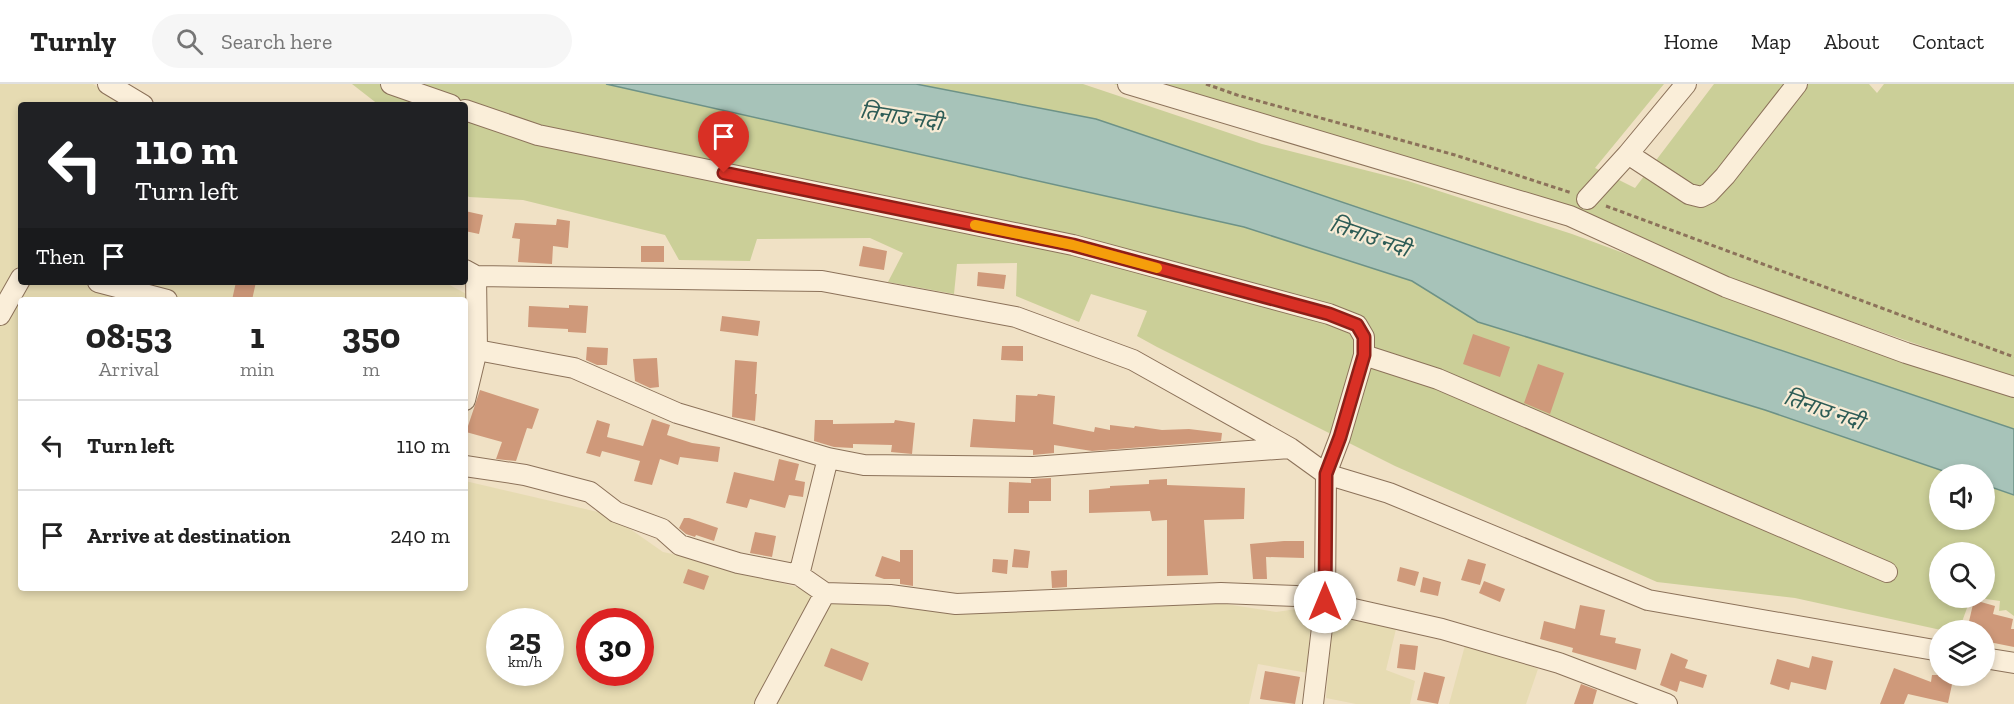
<!DOCTYPE html>
<html lang="en">
<head>
<meta charset="utf-8">
<style>
	body { margin:0; font-family:"Zilla Slab","Noto Sans Devanagari",serif; background:#f6f6f6; color:#222; height:100vh; display:flex; flex-direction:column; font-size:22px; white-space:nowrap }
	* { box-sizing:border-box; margin:0 }
	p { font-size:20px; color:#767676 }
	.icon { flex:none; width:33px; height:33px; fill:none; stroke:currentColor; stroke-width:2; stroke-linecap:round; stroke-linejoin:round }
	.map { position:relative; flex:1; overflow:hidden }
	.drawer { position:absolute; left:18px; top:213px; width:450px; height:294px; display:flex; flex-direction:column; background:#fff; border-radius:6px; box-shadow:0 3px 9px #0003 }
	.drawer>* { flex:none }
	.top-card { position:absolute; left:18px; top:18px; width:450px; height:183px; border-radius:6px; box-shadow:0 3px 9px #0003; background:#202124; color:#fff; overflow:hidden }
	.tools { position:absolute; left:1929px; top:380px; display:grid; gap:12px }
	.tools a { display:grid; place-items:center; width:66px; height:66px; border-radius:50%; background:#fff; box-shadow:0 3px 9px #0003; font-size:30px }
	.speed { position:absolute; left:486px; top:524px; display:flex; gap:12px; font-size:30px; font-weight:700; text-align:center }
	.speed>* { display:grid; place-content:center; width:78px; height:78px; border-radius:50%; background:#fff; box-shadow:0 3px 9px #0003; line-height:1 }
	.speed small { font-size:15px; font-weight:400 }
	.speed .limit { border:9px solid #d22; background:#fff; color:#111 }
	.pin { position:absolute; display:grid; place-items:center; width:51px; height:51px; color:#fff; margin:-62px -26px; border-radius:50% 50% 50% 0; rotate:-45deg; box-shadow:0 0 6px #0007 }
	.pin .icon { rotate:45deg }
	.me { position:absolute; width:66px; margin:-33px; rotate:0deg; stroke-linejoin:round; filter:drop-shadow(0 0 4px #0008) }
	.turn { display:flex; align-items:center; gap:21px; height:126px; padding:0 18px; font-size:27px }
	.turn .icon { width:78px; height:78px; stroke-width:2.5 }
	.turn b { display:block; font-size:42px; line-height:51px }
	.then { display:flex; align-items:center; height:57px; padding:0 18px; background:#0003; gap:12px; font-size:22px }
	.eta { display:flex; justify-content:space-evenly; align-items:center; height:102px; text-align:center }
	.eta b { font-size:36px; font-weight:700; line-height:42px }
	ul { padding:0; list-style:none }
	li { display:flex; align-items:center; gap:18px; height:90px; padding:0 18px; border-top:2px solid #e0e0e0 }
	li div { flex:1 }
	li b { display:block; font-size:22px }
	li em { font-style:normal }
	header { display:flex; align-items:center; gap:36px; box-sizing:border-box; height:84px; padding:0 30px; background:#fff; border-bottom:2px solid #e0e0e0 }
	header strong { font-size:28px }
	nav { display:flex; gap:33px; margin-inline-start:auto; font-size:21px }
	.search { width:420px; height:54px; background:#f6f6f6; display:flex; align-items:center; gap:15px; box-sizing:border-box; padding:0 21px; border-radius:33px; color:#767676; font-size:22px }
	.map>svg:first-child { display:block }
	.farmland { fill:#e6dbb2; fill-rule:evenodd }
	.green { fill:#cbcf98 }
	.water { fill:#a7c3b9; stroke:#6d9287; stroke-width:1.5 }
	.building { fill:#cf997a }
	.lines { fill:none; stroke-linecap:round; stroke-linejoin:round }
	.minor-casing { stroke:#8c725a; stroke-width:22 }
	.path { stroke:#8c725a; stroke-width:3; stroke-dasharray:4.5 3; stroke-linecap:butt }
	.minor { stroke:#faeed9; stroke-width:20 }
	.route-casing { stroke:#8d1f18; stroke-width:15 }
	.route { stroke:#d93025; stroke-width:10 }
	.slow { stroke:#f59e0b; stroke-width:10 }
	.labels { text-anchor:middle; stroke-width:4.5; stroke-linejoin:round; paint-order:stroke }
	.water-label { font-size:22px; font-style:italic; fill:#2d5c56; stroke:#f7ebd5 }
</style>
</head>
<body>
<header>
<strong>Turnly</strong>
<div class="search"><svg class="icon" aria-label="search" viewBox="0 0 24 24"><circle cx="10" cy="10" r="6"/><path d="M15 15l6 6"/></svg>Search here</div>
<nav><a>Home</a><a>Map</a><a>About</a><a>Contact</a></nav>
</header>
<div class="map">
<svg width="2014" height="620" viewBox="0 0 2014 620">
	<rect width="100%" height="100%" fill="#f0e1c5"/>
	<!-- farmland -->
	<path class="farmland" d="M0 0H93L127 21H21V198H444L472 213V240L465 285V216H21V504H465V397L598 428 623 440 663 468 710 478 816 509 772 592 754 620H0ZM500 537H550V588H500ZM590 537H640V588H590Z
		M834 513 947 526 1090 525 1219 519 1276 528 1311 523 1308 589 1258 580 1249 620H776Z
		M1333 524 1396 545 1386 586 1415 597 1410 620H1356L1326 614Z
		M1467 554 1538 585 1526 620H1449Z"/>
	<!-- green -->
	<path class="green" d="M352 0H606L1244 143 1412 197 1478 238 1765 326 1952 390H1940V435H1984L1985 401 2014 411V532L2006 526 1999 527 2000 517 1972 513H1984V468H1940V513H1971L1959 546H1941L1795 514 1657 498 1395 382 1157 263 1137 252 1147 227 1091 210 1079 238 1016 212 1017 179 957 180 954 210 888 198 903 169 870 154 757 155 750 177 679 176 665 151 523 116 469 113 465 110V21H379Z
		M916 0H1083L1262 60 1408 97 1572 150 1694 195 1797 240 1855 262 2014 310V345L1096 35Z
		M1114 0H1664L1595 84 1635 104 1714 0H1869L1877 9 1884 0H2014V294L1741 199 1539 123 1309 60Z"/>
	<!-- water -->
	<path class="water" d="M606 0H916L1096 35 2014 345V411L1985 401 1984 390H1952L1765 326 1478 238 1412 197 1244 143Z"/>
	<!-- building -->
	<path class="building" d="M465 127 483 131 479 150 465 147Z
		M557 135 570 137 568 164 553 162 552 180 518 178 520 155 512 154 515 139 556 141Z
		M641 162H664V178H641Z
		M863 162 887 167 884 186 859 182Z
		M978 188 1006 191 1004 205 977 202Z
		M236 198H256L252 216H232Z
		M569 221 588 222 586 249 568 248V245L528 243 529 222 569 224Z
		M722 232 760 237 758 252 720 247Z
		M1473 250 1510 263 1500 293 1463 280Z
		M1002 262H1023V277L1001 276Z
		M587 263 608 264 607 281H597L586 276Z
		M657 274 659 303 650 304 635 297 633 275Z
		M735 276 757 278 755 310H757L755 337 732 333Z
		M1538 280 1564 289 1550 330 1524 319Z
		M480 306 539 325 532 345 527 344 516 377 496 375 502 358 466 348Z
		M1038 310 1055 312 1053 340 1094 348 1095 343 1110 346V341L1134 344 1135 342 1162 346 1189 345 1222 349 1221 357 1092 367 1054 361V369L1033 371V366L970 363 973 335 1015 338 1016 311 1037 312Z
		M652 335 670 341 667 351 692 359 720 363 718 378 680 373 678 381 660 375 652 401 634 397 640 377 602 367 600 373 586 369 597 336 610 340 607 353 643 362Z
		M815 336H833V340L894 339 895 336 915 339 912 370 891 368 892 361 853 360V364L834 363 814 357Z
		M779 375 799 380 795 396 805 398 803 413 789 411 785 424 750 415 747 424 726 419 734 388 774 397Z
		M1051 394V417H1029V429H1008L1009 398 1031 399V395Z
		M1167 395V401L1245 404 1244 435 1204 436 1208 491 1167 492V436L1152 437 1150 427 1089 429V406L1110 404V402L1149 400V396Z
		M684 434H689L718 444 714 457 696 451 695 453 686 450 679 444Z
		M755 448 776 452 772 473 750 469Z
		M1284 457H1304V474L1266 473 1267 495H1253L1250 460Z
		M1014 465 1030 467 1028 484 1012 483Z
		M900 466H913V502L900 500V495H884L875 492 882 472 900 478Z
		M993 475 1008 476 1007 490 992 488Z
		M1468 475 1486 480 1480 501 1461 496Z
		M1400 483 1419 488 1415 502 1397 497Z
		M688 485 709 492 704 506 683 499Z
		M1067 486V503L1052 504 1051 487Z
		M1423 493 1441 498 1438 512 1420 508Z
		M1484 497 1505 505 1500 518 1479 509Z
		M1974 516 1995 522 1993 530 2013 535 2011 545H2014V563L1984 557V546H1967Z
		M1580 521 1605 526 1600 551 1616 554 1615 559 1641 565 1636 586 1572 568 1573 564 1540 555 1544 537 1575 545Z
		M1400 560 1418 562 1415 586 1397 584Z
		M831 564 869 579 862 597 824 582Z
		M1671 569 1688 576 1685 584 1707 591 1703 604 1680 597 1677 608 1660 601Z
		M1812 572 1833 577 1826 606 1791 598 1789 606 1770 600 1777 575 1809 584Z
		M1894 584 1931 598 1932 591H1954L1948 619 1908 610 1904 620H1880Z
		M1265 587 1300 593 1295 620 1260 615Z
		M1424 588 1445 593 1438 620 1417 616Z
		M1581 600 1597 606 1593 620H1574Z"/>
	<g class="lines">
		<defs>
			<path id="minor" d="M108 0 143 21
				M391 0 451 21
				M1128 0 1570 132 1726 203 1906 269 2014 303
				M465 26 538 51 1073 161 1329 230 1357 241 1364 253V271L1340 353 1326 390 1325 518 1313 620
				M1628 70 1686 0
				M1587 115 1628 70 1689 110 1701 113 1709 109 1725 92 1797 0
				M465 186 476 192 822 197 1016 233 1133 276 1290 364 1326 390 1389 409 1648 516 1940 567
				M98 198 167 216
				M0 231 21 194
				M477 266 574 284 677 329 828 374 864 381 1033 383 1290 364
				M1364 271 1438 295 1887 488
				M465 316 477 266 476 192
				M465 382 525 391 590 408 616 428 662 445 680 461 738 479 799 491 825 509 890 511 956 520 1221 509 1296 512 1442 545 1559 579 1667 620
				M799 491 828 374
				M1984 574 2014 579
				M765 620 825 509"/>
		</defs>
		<!-- minor casing -->
		<use href="#minor" class="minor-casing"/>
		<!-- path -->
		<path class="path" d="M1206 0 1237 11 1455 71 1572 109
			M1606 122 2014 273"/>
		<!-- minor -->
		<use href="#minor" class="minor"/>
	</g>
	<g class="lines">
		<defs>
			<path id="route" d="M724 89 1073 161 1329 230 1357 241 1364 253V271L1340 353 1326 390 1325 518"/>
		</defs>
		<!-- route casing -->
		<use href="#route" class="route-casing"/>
		<!-- route -->
		<use href="#route" class="route"/>
		<!-- slow -->
		<path class="slow" d="M975 141 1073 161 1157 184"/>
	</g>
	<g class="labels">
		<!-- water labels -->
		<g class="water-label">
			<text transform="translate(901 32) rotate(9)" y="8">तिनाउ नदी</text>
			<text transform="translate(1370 152) rotate(19)" y="8">तिनाउ नदी</text>
			<text transform="translate(1824 325) rotate(19)" y="8">तिनाउ नदी</text>
		</g>
	</g>
</svg>
<div class="tools">
<a><svg class="icon" aria-label="sound" viewBox="0 0 24 24"><path d="M4 9h4l5-4v14l-5-4H4zM17 9q2 3 0 6"/></svg></a>
<a><svg class="icon" aria-label="search" viewBox="0 0 24 24"><circle cx="10" cy="10" r="6"/><path d="M15 15l6 6"/></svg></a>
<a><svg class="icon" aria-label="layers" viewBox="0 0 24 24"><path d="M12 4l9 5-9 5-9-5zM3 14l9 5 9-5"/></svg></a>
</div>
<div class="speed"><div>25<small>km/h</small></div><div class="limit">30</div></div>
<div class="pin" style="left:724px;top:89px;background:#d93025"><svg class="icon" aria-label="arrive" viewBox="0 0 24 24"><path d="M6 21V4h12l-3 4 3 4H6"/></svg></div>
<svg class="me" style="left:1325px;top:518px" viewBox="-20 -20 40 40"><circle r="19" fill="#fff"/><path d="M0-13L10 11 0 6-10 11z" fill="#d93025"/></svg>
<div class="top-card">
<div class="turn"><svg class="icon" aria-label="left" viewBox="0 0 24 24"><path d="M17 20v-9H6M10 6l-5 5 5 5"/></svg><div><b>110 m</b>Turn left</div></div>
<div class="then">Then<svg class="icon" aria-label="arrive" viewBox="0 0 24 24"><path d="M6 21V4h12l-3 4 3 4H6"/></svg></div>
</div>
<section class="drawer">
<div class="eta">
<div><b>08:53</b><p>Arrival</p></div>
<div><b>1</b><p>min</p></div>
<div><b>350</b><p>m</p></div>
</div>
<ul>
<li><svg class="icon" aria-label="left" viewBox="0 0 24 24"><path d="M17 20v-9H6M10 6l-5 5 5 5"/></svg><div><b>Turn left</b></div><em>110 m</em></li>
<li><svg class="icon" aria-label="arrive" viewBox="0 0 24 24"><path d="M6 21V4h12l-3 4 3 4H6"/></svg><div><b>Arrive at destination</b></div><em>240 m</em></li>
</ul>
</section>
</div>
</body>
</html>
